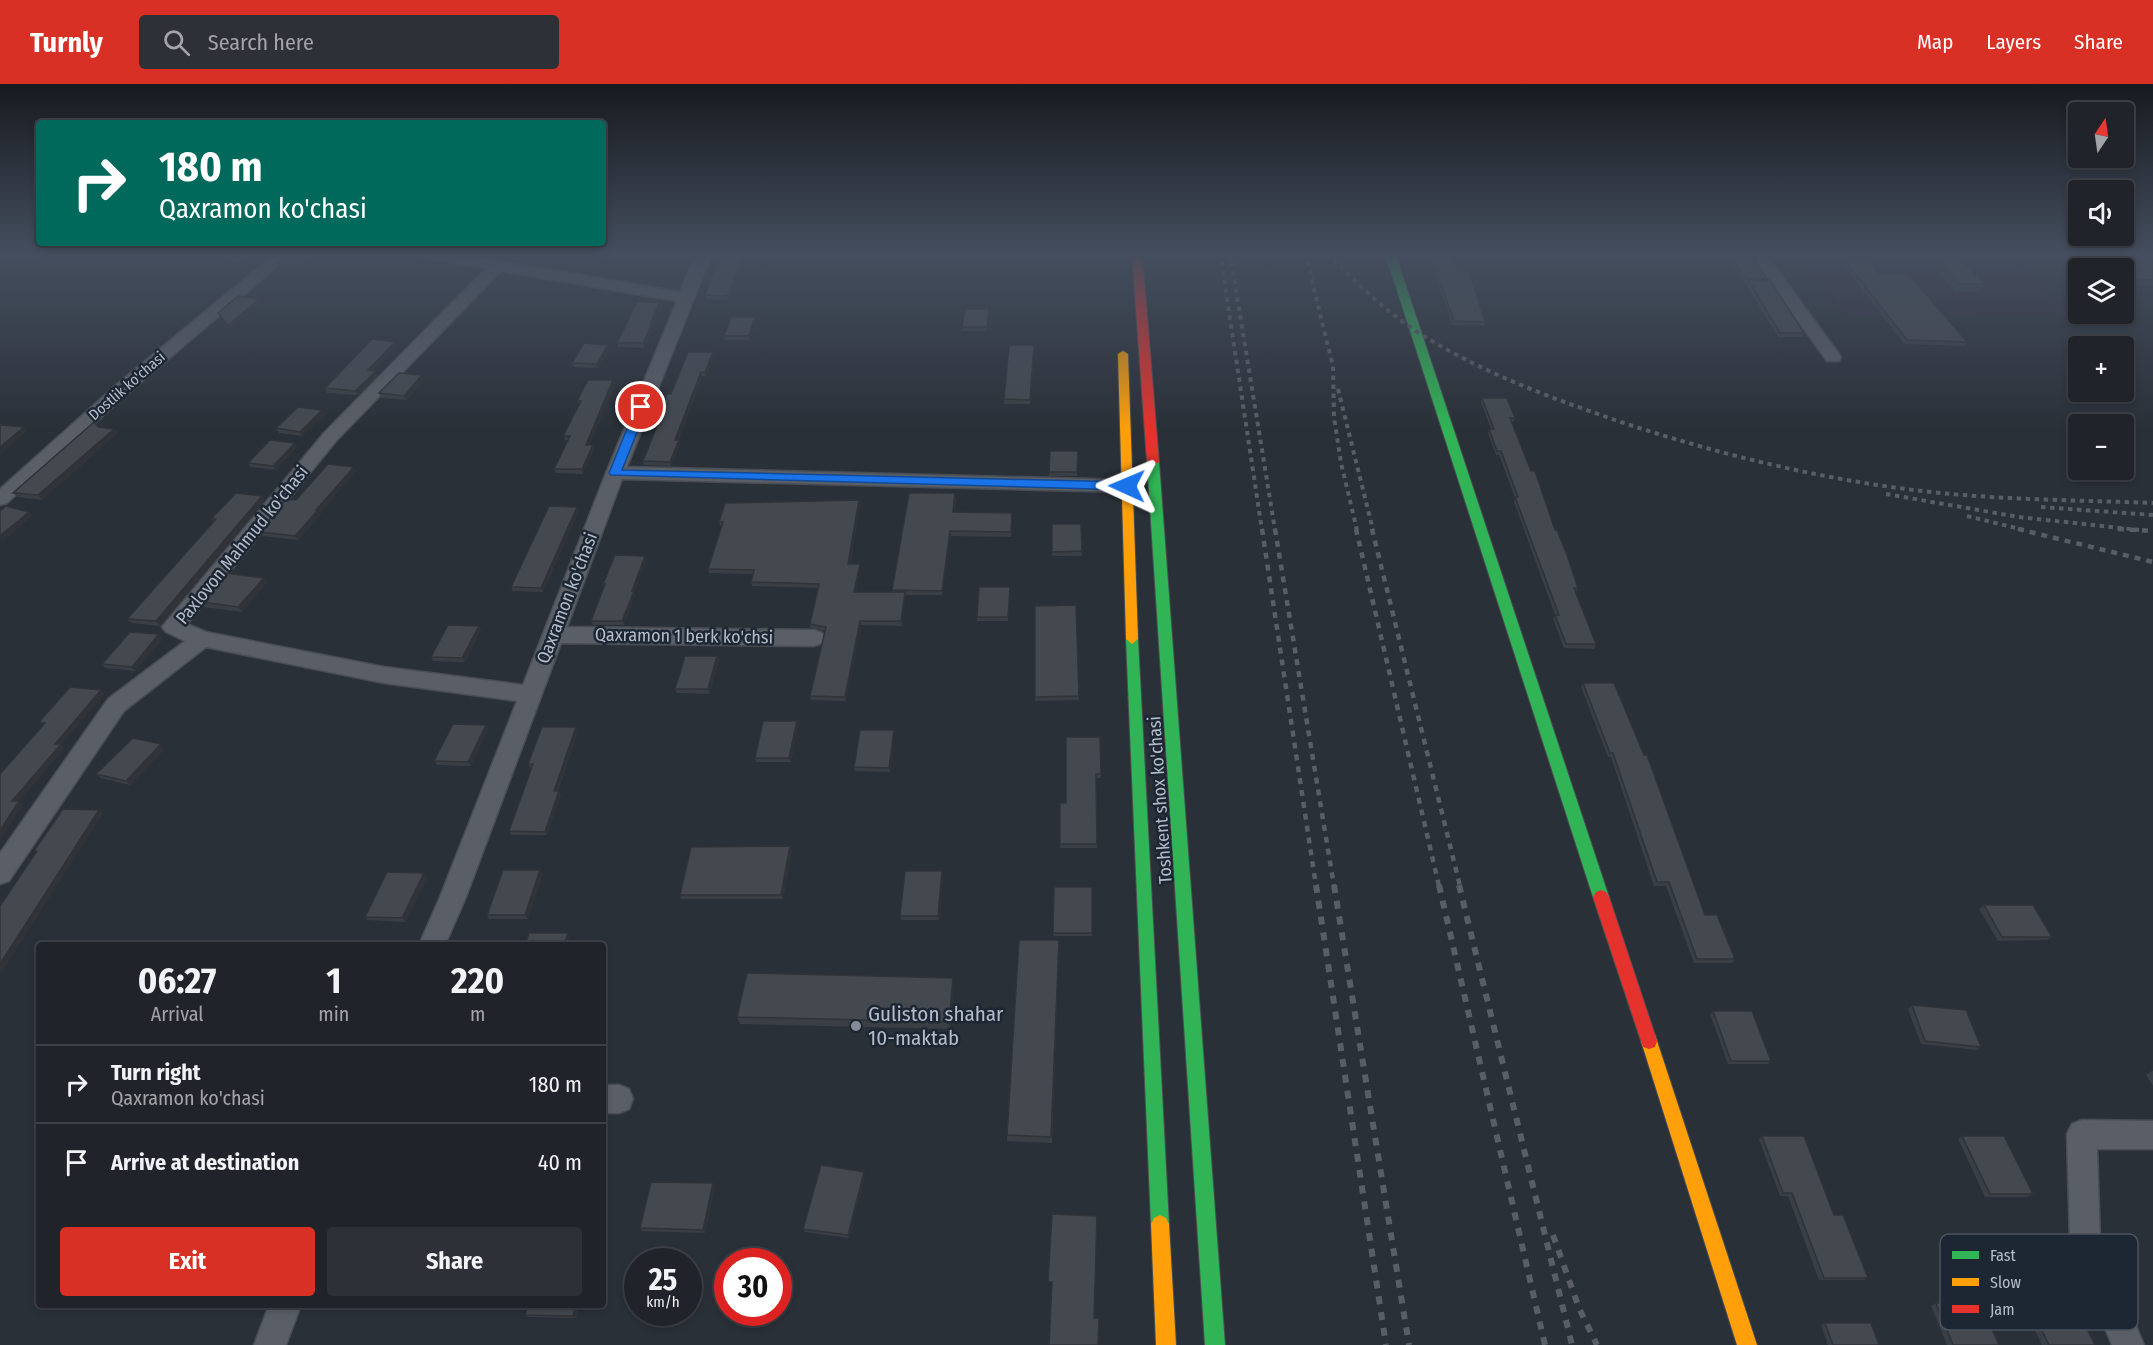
<!DOCTYPE html>
<html lang="en">
<head>
<meta charset="utf-8">
<style>
	body { margin:0; font-family:"Fira Sans Condensed",sans-serif; background:#2d3036; color:#f1f3f6; height:100vh; display:flex; flex-direction:column; font-size:22px; white-space:nowrap }
	* { box-sizing:border-box; margin:0 }
	p { font-size:20px; color:#a2a4a8 }
	.icon { flex:none; width:33px; height:33px; fill:none; stroke:currentColor; stroke-width:2; stroke-linecap:round; stroke-linejoin:round }
	.map { position:relative; flex:1; overflow:hidden }
	.details { position:absolute; left:36px; top:858px; width:570px; height:366px; display:flex; flex-direction:column; background:#20242a; border-radius:6px; box-shadow:0 3px 9px #0003,0 0 0 2px #3d4147 }
	.details>* { flex:none }
	.banner { position:absolute; left:36px; top:36px; width:570px; height:126px; border-radius:6px; box-shadow:0 3px 9px #0003,0 0 0 2px #3d4147; background:#00695c; color:#fff; overflow:hidden }
	.needle { width:39px; rotate:13deg }
	.buttons { position:absolute; left:2068px; top:18px; display:grid; gap:12px }
	.buttons a { display:grid; place-items:center; width:66px; height:66px; border-radius:6px; background:#20242a; box-shadow:0 3px 9px #0003,0 0 0 2px #3d4147; font-size:30px }
	.speed { position:absolute; left:624px; top:1164px; display:flex; gap:12px; font-size:30px; font-weight:700; text-align:center }
	.speed>* { display:grid; place-content:center; width:78px; height:78px; border-radius:50%; background:#20242a; box-shadow:0 3px 9px #0003,0 0 0 2px #3d4147; line-height:1 }
	.speed small { font-size:15px; font-weight:400 }
	.speed .limit { border:9px solid #d22; background:#fff; color:#111 }
	.pin { position:absolute; display:grid; place-items:center; width:51px; height:51px; color:#fff; margin:-26px; border:3px solid #fff; border-radius:50%; box-shadow:0 2px 6px #0007 }
	.me { position:absolute; width:66px; margin:-33px; rotate:271deg; stroke-linejoin:round; filter:drop-shadow(0 0 4px #0008) }
	.turn { display:flex; align-items:center; gap:21px; height:126px; padding:0 24px; font-size:27px }
	.turn .icon { width:78px; height:78px; stroke-width:2.5 }
	.turn b { display:block; font-size:42px; line-height:51px }
	.eta { display:flex; justify-content:space-evenly; align-items:center; height:102px; text-align:center }
	.eta b { font-size:36px; font-weight:700; line-height:42px }
	.cta { display:flex; gap:12px; margin-top:auto; padding:12px 24px }
	.cta a { flex:1; height:69px; border-radius:6px; background:#d93025; color:#fff; font-size:24px; font-weight:700; line-height:69px; text-align:center }
	.cta a+a { background:#2d3036; color:#f1f3f6 }
	ul { padding:0; list-style:none }
	li { display:flex; align-items:center; gap:18px; height:78px; padding:0 24px; border-top:2px solid #3d4147 }
	li div { flex:1 }
	li b { display:block; font-size:22px }
	li em { font-style:normal }
	header { display:flex; align-items:center; gap:36px; box-sizing:border-box; height:84px; padding:0 30px; background:#d93025; color:#fff }
	header strong { font-size:28px }
	nav { display:flex; gap:33px; margin-inline-start:auto; font-size:21px }
	.search { width:420px; height:54px; background:#2d3036; display:flex; align-items:center; gap:15px; box-sizing:border-box; padding:0 21px; border-radius:6px; color:#a2a4a8; font-size:22px }
	.map>svg:first-child { display:block }
	.medical { fill:#31303e }
	.lines { fill:none; stroke-linecap:round; stroke-linejoin:round }
	.street-casing { stroke:#484c53; stroke-width:3 }
	.fast-casing { stroke:#484c53; stroke-width:2 }
	.slow-casing { stroke:#484c53; stroke-width:2 }
	.jam-casing { stroke:#484c53; stroke-width:2 }
	.street { fill:#5a5e66; fill-rule:evenodd }
	.fast { fill:#30b455; fill-rule:evenodd }
	.slow { fill:#ff9f0a; fill-rule:evenodd }
	.jam { fill:#e5322d; fill-rule:evenodd }
	.rail-far2 { stroke:#595d64; stroke-width:4; stroke-dasharray:4.5 4.5; stroke-linecap:butt }
	.rail-far1 { stroke:#595d64; stroke-width:4.5; stroke-dasharray:6 6; stroke-linecap:butt }
	.rail { stroke:#595d64; stroke-width:6; stroke-dasharray:8 8; stroke-linecap:butt }
	.wall { fill:#3a3f45 }
	.shaded-wall { fill:#303338 }
	.building { fill:#444950; stroke:#303338; stroke-width:1.5 }
	.route { fill:#1a73e8; stroke:#114b97; stroke-width:1.5 }
	.poi-dot { fill:#848b96; stroke:#1d2633; stroke-width:2 }
	.labels { text-anchor:middle; stroke-width:5; stroke-linejoin:round; paint-order:stroke }
	.far-street-label { font-size:15px; fill:#b4bcc9; stroke:#1d2633 }
	.street-label { font-size:18px; fill:#b4bcc9; stroke:#1d2633 }
	.near-poi-label { font-size:21px; fill:#b4bcc9; stroke:#1d2633; text-anchor:start }
	.key { fill:#1d2633; stroke:#4a5360; stroke-width:1.5 }
	.key-label { font-size:16px; fill:#b4bcc9 }
</style>
</head>
<body>
<header>
<strong>Turnly</strong>
<div class="search"><svg class="icon" aria-label="search" viewBox="0 0 24 24"><circle cx="10" cy="10" r="6"/><path d="M15 15l6 6"/></svg>Search here</div>
<nav><a>Map</a><a>Layers</a><a>Share</a></nav>
</header>
<div class="map">
<svg width="2153" height="1261" viewBox="0 0 2153 1261">
	<rect width="100%" height="100%" fill="#2a3038"/>
	<!-- medical -->
	<path class="medical" d="M1797 169H2009L2069 230 1844 231Z"/>
	<g class="lines">
		<defs>
			<path id="street" d="M276 169H293L127 310 7 419 0 421V405L115 302Z
				M418 169H452L680 208 696 169H712L627 383 1127 396 1134 398 1136 402 1134 406 1127 408 622 395 567 543 814 546 822 549 825 554 822 559 814 562 561 559 466 813 445 861H419L440 813 517 617 384 599 206 563 124 627 9 797 0 800V769L108 615 185 557 166 548 162 543 166 538 324 349 486 184 426 174ZM501 187 677 217 606 389 523 601 384 583 206 548 187 540 336 357Z
				M1749 169H1765L1841 273 1839 277H1827Z
				M603 1001H619L629 1005 633 1015 629 1025 619 1029H603Z
				M2082 1036 2153 1037V1065H2097L2100 1157 2144 1261H2112L2070 1157 2067 1050 2072 1040Z
				M269 1221H301L286 1261H254Z"/>
			<path id="fast" d="M1385 169H1395L1609 813 1606 818 1601 820 1596 818 1593 813Z
				M1153 375 1159 378 1225 1261H1205L1147 378Z
				M1132 550 1138 555 1169 1140 1166 1146 1160 1149 1154 1146 1151 1140 1126 555Z"/>
			<path id="slow" d="M1123 267 1128 270 1138 555 1132 560 1126 555 1118 270Z
				M1649 949 1655 951 1657 957 1757 1261H1737L1641 957 1643 951Z
				M1160 1131 1166 1134 1169 1140 1176 1261H1156L1151 1140 1154 1134Z"/>
			<path id="jam" d="M1132 169H1142L1159 378 1153 381 1147 378Z
				M1601 806 1606 808 1609 813 1657 957 1655 963 1649 965 1643 963 1593 813 1596 808Z"/>
		</defs>
		<!-- street casing -->
		<use href="#street" class="street-casing"/>
		<!-- fast casing -->
		<use href="#fast" class="fast-casing"/>
		<!-- slow casing -->
		<use href="#slow" class="slow-casing"/>
		<!-- jam casing -->
		<use href="#jam" class="jam-casing"/>
		<!-- street -->
		<use href="#street" class="street"/>
		<!-- fast -->
		<use href="#fast" class="fast"/>
		<!-- slow -->
		<use href="#slow" class="slow"/>
		<!-- jam -->
		<use href="#jam" class="jam"/>
		<!-- rail-far2 -->
		<path class="rail-far2" d="M1220 169 1262 446
			M1230 169 1275 446
			M1305 169 1333 282 1334 333 1341 379 1357 446
			M1328 169C1355 198 1383 225 1416 247 1478 287 1548 313 1618 337 1717 370 1819 395 1922 407 1999 416 2076 416 2153 419
			M1338 305 1373 446
			M1886 410 2019 433 2139 446
			M2041 423 2153 431
			M1967 432 2024 446"/>
		<!-- rail-far1 -->
		<path class="rail-far1" d="M1262 445 1316 802
			M1275 445 1334 802
			M1356 445 1439 802
			M1372 445 1460 802
			M2018 445 2153 478
			M2118 445 2153 447"/>
		<!-- rail -->
		<path class="rail" d="M1316 801 1386 1261
			M1334 801 1409 1261
			M1439 801 1545 1261
			M1459 801 1572 1261
			M1553 1151 1579 1224 1597 1261"/>
	</g>
	<!-- wall -->
	<path class="wall" d="M272 169 259 180 227 176 225 172Z
		M722 169 728 216 706 215 705 211Z
		M1428 169H1451L1458 187 1485 238 1484 242 1452 241Z
		M1723 169H1751L1767 195V196L1804 249 1802 253H1778L1746 200 1747 199 1743 198 1732 180H1729Z
		M1923 169H1972L1974 171 1969 178H1963L1983 200 1979 208H1955Z
		M2047 169H2153V201H2124V184H2079V200H2076Z
		M320 170 302 186 280 183 278 179Z
		M1846 178 1879 190 1967 258 1964 262 1904 260 1844 182Z
		M662 222 652 242 653 245 644 264 618 263 617 259Z
		M989 225 987 247H962V243Z
		M755 233 756 237 750 256H725L724 252Z
		M395 258 397 262 374 286 378 291 358 311 327 309 325 304Z
		M610 265 598 284 574 283 572 279Z
		M1034 265 1030 320H1004V315Z
		M714 272 706 292H702L678 356 680 360 671 382 644 381 643 377 659 336 658 331 671 310Z
		M425 295 407 316 381 314 379 309Z
		M613 296 615 301 589 361H593L594 366 583 390 556 389 554 385 568 356H565L563 352 579 321 577 317Z
		M1482 314 1515 334 1513 338H1512L1531 387 1578 504 1576 508 1596 560 1594 565 1564 564 1553 535 1555 531 1514 418 1515 414 1499 371H1496L1488 349 1489 345H1491L1481 318Z
		M322 326 325 330 302 352 279 349 276 344Z
		M98 343 114 345 118 349 42 416 17 413 13 409Z
		M295 359 297 363 276 386 250 383 248 379Z
		M1050 367H1078L1077 392H1049Z
		M356 387 320 429 321 430 298 456 262 452 259 448 296 416Z
		M262 412 265 416 160 542 131 539 127 535 214 438 211 435Z
		M956 414 954 428 1012 429 1011 453 951 452 942 511H906L902 542 861 541 846 617 811 616 810 612 825 547 811 544 810 540 818 504 752 502 751 498 753 490 709 489 708 485 722 442H720L719 438 859 416 860 420 850 480 860 484 856 508H892V506Z
		M579 427 543 508 513 507 511 503Z
		M1052 440H1081L1082 472H1052Z
		M645 472 646 476 634 508 635 511 624 541H593L591 537 604 503 603 500Z
		M264 494 267 498 242 528 204 523 201 518Z
		M1010 507 1008 537H977V533Z
		M1076 521 1079 616 1035 617V522Z
		M479 542 481 546 465 578 433 577 431 573Z
		M163 555 135 587 105 584 102 580Z
		M717 572 719 576 710 610 677 609 675 605Z
		M1583 599 1705 831 1735 875 1732 879H1694L1666 802H1654L1611 673H1608L1581 603Z
		M797 637 798 641 791 678H756L755 674Z
		M576 643 578 647 558 707 561 711 547 751H511L509 747 532 684H531L528 680Z
		M488 645 471 682 437 681 434 677Z
		M894 646V650L890 688 855 687 854 683Z
		M1100 653 1101 694H1096L1097 764H1060V719H1066Z
		M165 665 130 701 101 694 96 690Z
		M792 766 783 815H681L680 811Z
		M540 786 543 790 528 835H489L487 831Z
		M942 787 943 791 939 836H901L900 832Z
		M427 793 406 838 368 836 365 833Z
		M1054 803H1092V852H1053Z
		M1984 821 2052 853 2047 856 1998 857 1979 825Z
		M1059 856 1052 1059 1007 1057V1051Z
		M954 901 950 945 740 940 737 933Z
		M1912 921 1981 963 1977 966 1921 960 1908 925Z
		M1713 927 1771 977 1768 980H1728L1710 930Z
		M2152 987H2153V1002L2146 991Z
		M1762 1052 1834 1131 1868 1194 1864 1196H1819L1788 1112H1780L1759 1055Z
		M1962 1052 2033 1110 2027 1113H1985L1958 1055Z
		M865 1091 849 1154 805 1148 803 1145Z
		M713 1099 715 1102 705 1149 642 1147 640 1144Z
		M1936 1219 1999 1261H1947L1931 1222Z
		M2029 1219 2095 1261H2042L2023 1221Z
		M579 1221 576 1234 528 1233 525 1231Z
		M1825 1239 1879 1261H1828L1821 1241Z"/>
	<!-- shaded-wall -->
	<path class="shaded-wall" d="M265 169H272L259 180 257 176Z
		M314 169 320 170 302 186 300 182Z
		M744 169H746L728 216 727 212Z
		M259 215 262 219 231 245 228 241Z
		M660 218 662 222 652 242 653 245 644 264 643 259 650 240Z
		M755 233 756 237 750 256 749 252Z
		M395 258 397 262 370 290 368 286Z
		M608 261 610 265 598 284 597 280Z
		M713 268 714 272 706 292 705 288Z
		M376 287 378 291 358 311 355 307Z
		M701 288 702 292 676 360 675 356Z
		M422 291 425 295 407 316 404 312Z
		M613 296 615 301 588 366 586 361Z
		M322 326 325 330 302 352 300 348Z
		M24 343 27 347 1 370 0 363Z
		M114 345 118 349 42 416 38 411Z
		M679 356 680 360 671 382 670 378Z
		M295 359 297 363 276 386 273 382Z
		M593 361 594 366 583 390 582 385Z
		M354 383 356 387 320 429 321 430 298 456 295 452 316 426Z
		M262 412 265 416 160 542 156 537Z
		M859 416 860 420 849 484 848 480Z
		M577 423 579 427 543 508 541 504Z
		M29 428 33 432 2 458 0 456V452Z
		M950 447 951 452 942 511V507Z
		M645 472 646 476 634 508 635 511 624 541 622 537 632 507Z
		M860 480V484L855 512 854 508Z
		M264 494 267 498 242 528 238 523Z
		M905 508 906 512 902 542 901 537Z
		M860 537 861 541 846 617 845 613Z
		M479 542 481 546 465 578 462 574Z
		M159 550 163 555 135 587 132 583Z
		M717 572 719 576 710 610 708 605Z
		M101 606 105 610 61 661 65 664 19 718 23 721 0 757V746L12 717 55 660Z
		M797 637 798 641 791 678 789 674Z
		M486 641 488 645 471 682 468 678Z
		M576 643 578 647 556 711 554 707Z
		M894 646V650L890 688 889 684Z
		M161 660 165 665 130 701 126 697Z
		M559 707 561 711 547 751 545 748Z
		M99 726 103 730 0 891V880Z
		M790 762 792 766 783 815 781 811Z
		M540 786 543 790 528 835 525 831Z
		M942 787 943 791 939 836 938 832Z
		M424 789 427 793 406 838 402 834Z
		M568 849 570 853 568 861H564Z
		M953 894 954 901 950 945 949 938Z
		M864 1088 865 1091 849 1154 848 1151Z
		M713 1099 715 1102 705 1149 703 1146Z
		M576 1221H579L576 1234 573 1232Z"/>
	<!-- building -->
	<path class="building" d="M229 169H265L257 176 225 172Z
		M290 169H314L300 182 278 179Z
		M722 169H744L727 212 705 211Z
		M1430 169H1451L1458 187H1469L1485 238 1454 237Z
		M1727 169H1751L1767 195 1745 194 1734 176H1731Z
		M1933 169H1972L1974 171 1956 170 1983 200H1959Z
		M2056 169H2153V196L2124 195V184H2079V193Z
		M1846 178H1869L1879 190H1909L1967 258 1907 256Z
		M1748 196H1770L1804 249H1780Z
		M238 212 259 215 228 241 218 229Z
		M637 218H660L650 240H652L643 259H617Z
		M965 225H989L987 243H962Z
		M731 233H755L749 252H724Z
		M372 255 395 258 368 286 376 287 355 307 325 304Z
		M584 259 608 261 597 280 572 279Z
		M1009 261H1034L1030 316 1004 315Z
		M688 268H713L705 288H701L675 356H679L670 378 643 377 661 332 658 331 667 310H671Z
		M399 289 422 291 404 312 379 309Z
		M588 296H613L586 361H593L582 385H554L570 352H563L581 317H577Z
		M1482 314H1507L1515 334H1510L1531 387H1535L1555 446H1557L1567 471 1578 504H1574L1596 560H1566L1555 531H1559L1515 413H1518L1501 367H1497L1489 345H1494Z
		M298 323 322 326 300 348 276 344Z
		M94 338 98 343 114 345 38 411 13 409Z
		M0 341 24 343 0 363Z
		M270 356 295 359 273 382 248 379Z
		M1050 367H1078L1077 388H1049Z
		M328 380 354 383 316 426H318L295 452 259 448 286 415 296 416Z
		M236 409 262 412 156 537 127 535 216 435H211Z
		M909 409H955L953 428 1012 429 1011 448 950 447 942 507 892 506Z
		M859 416 848 480H860L854 508H905L901 537H860L845 613 810 612 826 543 810 540 819 500 751 498 754 486 708 485 723 438H719L725 419Z
		M6 422 29 428 0 452V427Z
		M549 422 577 423 541 504 511 503Z
		M1052 440H1081L1082 467 1052 468Z
		M615 471 645 472 632 507H634L622 537H591L605 500H603Z
		M225 489 264 494 238 523 201 518Z
		M979 503H1010L1008 533H977Z
		M1076 521 1079 612 1035 613V522Z
		M448 541 479 542 462 574 431 573Z
		M130 548 159 550 132 583 102 580Z
		M685 572H717L708 605H675Z
		M1583 599H1614L1644 671H1647L1705 831H1717L1735 875H1697L1669 798H1657L1613 669H1610Z
		M70 603 101 606 55 660H61L12 717H19L0 746V690L45 639 39 638Z
		M763 637H797L789 674H755Z
		M453 640 486 641 468 678 434 677Z
		M542 643H576L554 707H559L545 748 509 747 533 680H528Z
		M860 646H894L889 684 854 683Z
		M1066 653H1100L1101 690H1096L1097 760H1060V719H1066Z
		M133 654 161 660 126 697 96 690Z
		M63 725 99 726 0 880V822L37 767H34Z
		M790 762 781 811H680L691 763Z
		M503 786H540L525 831H487Z
		M905 787H942L938 832H900Z
		M387 788 424 789 402 834 365 833Z
		M1054 803H1092V849H1053Z
		M1984 821H2033L2052 853H2002Z
		M529 849H568L564 861H525Z
		M1019 856H1059L1051 1053 1007 1051Z
		M747 889 953 894 949 938 737 933Z
		M1912 921 1966 926 1981 963 1925 957Z
		M1713 927H1752L1771 977H1731Z
		M1762 1052H1804L1834 1131H1843L1868 1194H1824L1792 1109H1783Z
		M1962 1052H2004L2033 1110H1990Z
		M821 1081 864 1088 848 1151 803 1145Z
		M651 1098 713 1099 703 1146 640 1144Z
		M1052 1130 1097 1132 1094 1234H1099L1098 1261H1049L1052 1198H1048Z
		M1936 1219 1981 1220 1999 1261H1953Z
		M2029 1219H2074L2095 1261H2049Z
		M528 1221H576L573 1232 525 1231Z
		M1825 1239H1871L1879 1261H1833Z"/>
	<!-- sky -->
	<linearGradient id="sky" x2="0" y2="1"><stop stop-color="#171a1f"/><stop offset="0.49" stop-color="#444e5e"/><stop offset="1" stop-color="#444e5e" stop-opacity="0"/></linearGradient>
	<rect width="2153" height="346" fill="url(#sky)"/>
	<!-- route -->
	<path class="route" d="M641 320 647 323 622 386 1127 398 1133 402 1127 406 611 391 609 389 636 323Z"/>
	<!-- markers -->
	<circle class="poi-dot" cx="856" cy="942" r="6"/>
	<g class="labels">
		<!-- far-street labels -->
		<g class="far-street-label">
			<text transform="translate(127 302) rotate(-41)" y="5">Dostlik ko'chasi</text>
		</g>
		<!-- street labels -->
		<g class="street-label">
			<text transform="translate(242 461) rotate(-51)" y="6">Paxlovon Mahmud ko'chasi</text>
			<text transform="translate(567 514) rotate(-69)" y="6">Qaxramon ko'chasi</text>
			<text transform="translate(684 552) rotate(1)" y="6">Qaxramon 1 berk ko'chsi</text>
			<text transform="translate(1160 716) rotate(-94)" y="6">Toshkent shox ko'chasi</text>
		</g>
		<!-- near-poi labels -->
		<g class="near-poi-label">
			<text x="868" y="937">Guliston shahar<tspan x="868" dy="24">10-maktab</tspan></text>
		</g>
	</g>
	<!-- legend -->
	<rect x="1940" y="1150" width="198" height="96" rx="9" class="key"/>
	<rect x="1952" y="1167" width="27" height="8" fill="#30b455"/>
	<rect x="1952" y="1194" width="27" height="8" fill="#ff9f0a"/>
	<rect x="1952" y="1221" width="27" height="8" fill="#e5322d"/>
	<g class="key-label">
		<text x="1990" y="1177">Fast</text>
		<text x="1990" y="1204">Slow</text>
		<text x="1990" y="1231">Jam</text>
	</g>
</svg>
<div class="buttons">
<a><svg class="needle" viewBox="-14 -14 28 28"><path d="M0-13l5 13h-10z" fill="#e53935"/><path d="M0 13l5-13h-10z" fill="#a2a4a8"/></svg></a>
<a><svg class="icon" aria-label="sound" viewBox="0 0 24 24"><path d="M4 9h4l5-4v14l-5-4H4zM17 9q2 3 0 6"/></svg></a>
<a><svg class="icon" aria-label="layers" viewBox="0 0 24 24"><path d="M12 4l9 5-9 5-9-5zM3 14l9 5 9-5"/></svg></a>
<a>+</a>
<a>−</a>
</div>
<div class="speed"><div>25<small>km/h</small></div><div class="limit">30</div></div>
<div class="pin" style="left:641px;top:323px;background:#d93025"><svg class="icon" aria-label="arrive" viewBox="0 0 24 24"><path d="M6 21V4h12l-3 4 3 4H6"/></svg></div>
<svg class="me" style="left:1127px;top:402px" viewBox="-20 -20 40 40"><path d="M0-17L14 15 0 8-14 15z" fill="#1a73e8" stroke="#fff" stroke-width="4"/></svg>
<div class="banner">
<div class="turn"><svg class="icon" aria-label="right" viewBox="0 0 24 24"><path d="M7 20v-9h11M14 6l5 5-5 5"/></svg><div><b>180 m</b>Qaxramon ko'chasi</div></div>
</div>
<section class="details">
<div class="eta">
<div><b>06:27</b><p>Arrival</p></div>
<div><b>1</b><p>min</p></div>
<div><b>220</b><p>m</p></div>
</div>
<ul>
<li><svg class="icon" aria-label="right" viewBox="0 0 24 24"><path d="M7 20v-9h11M14 6l5 5-5 5"/></svg><div><b>Turn right</b><p>Qaxramon ko'chasi</p></div><em>180 m</em></li>
<li><svg class="icon" aria-label="arrive" viewBox="0 0 24 24"><path d="M6 21V4h12l-3 4 3 4H6"/></svg><div><b>Arrive at destination</b></div><em>40 m</em></li>
</ul>
<div class="cta"><a>Exit</a><a>Share</a></div>
</section>
</div>
</body>
</html>
